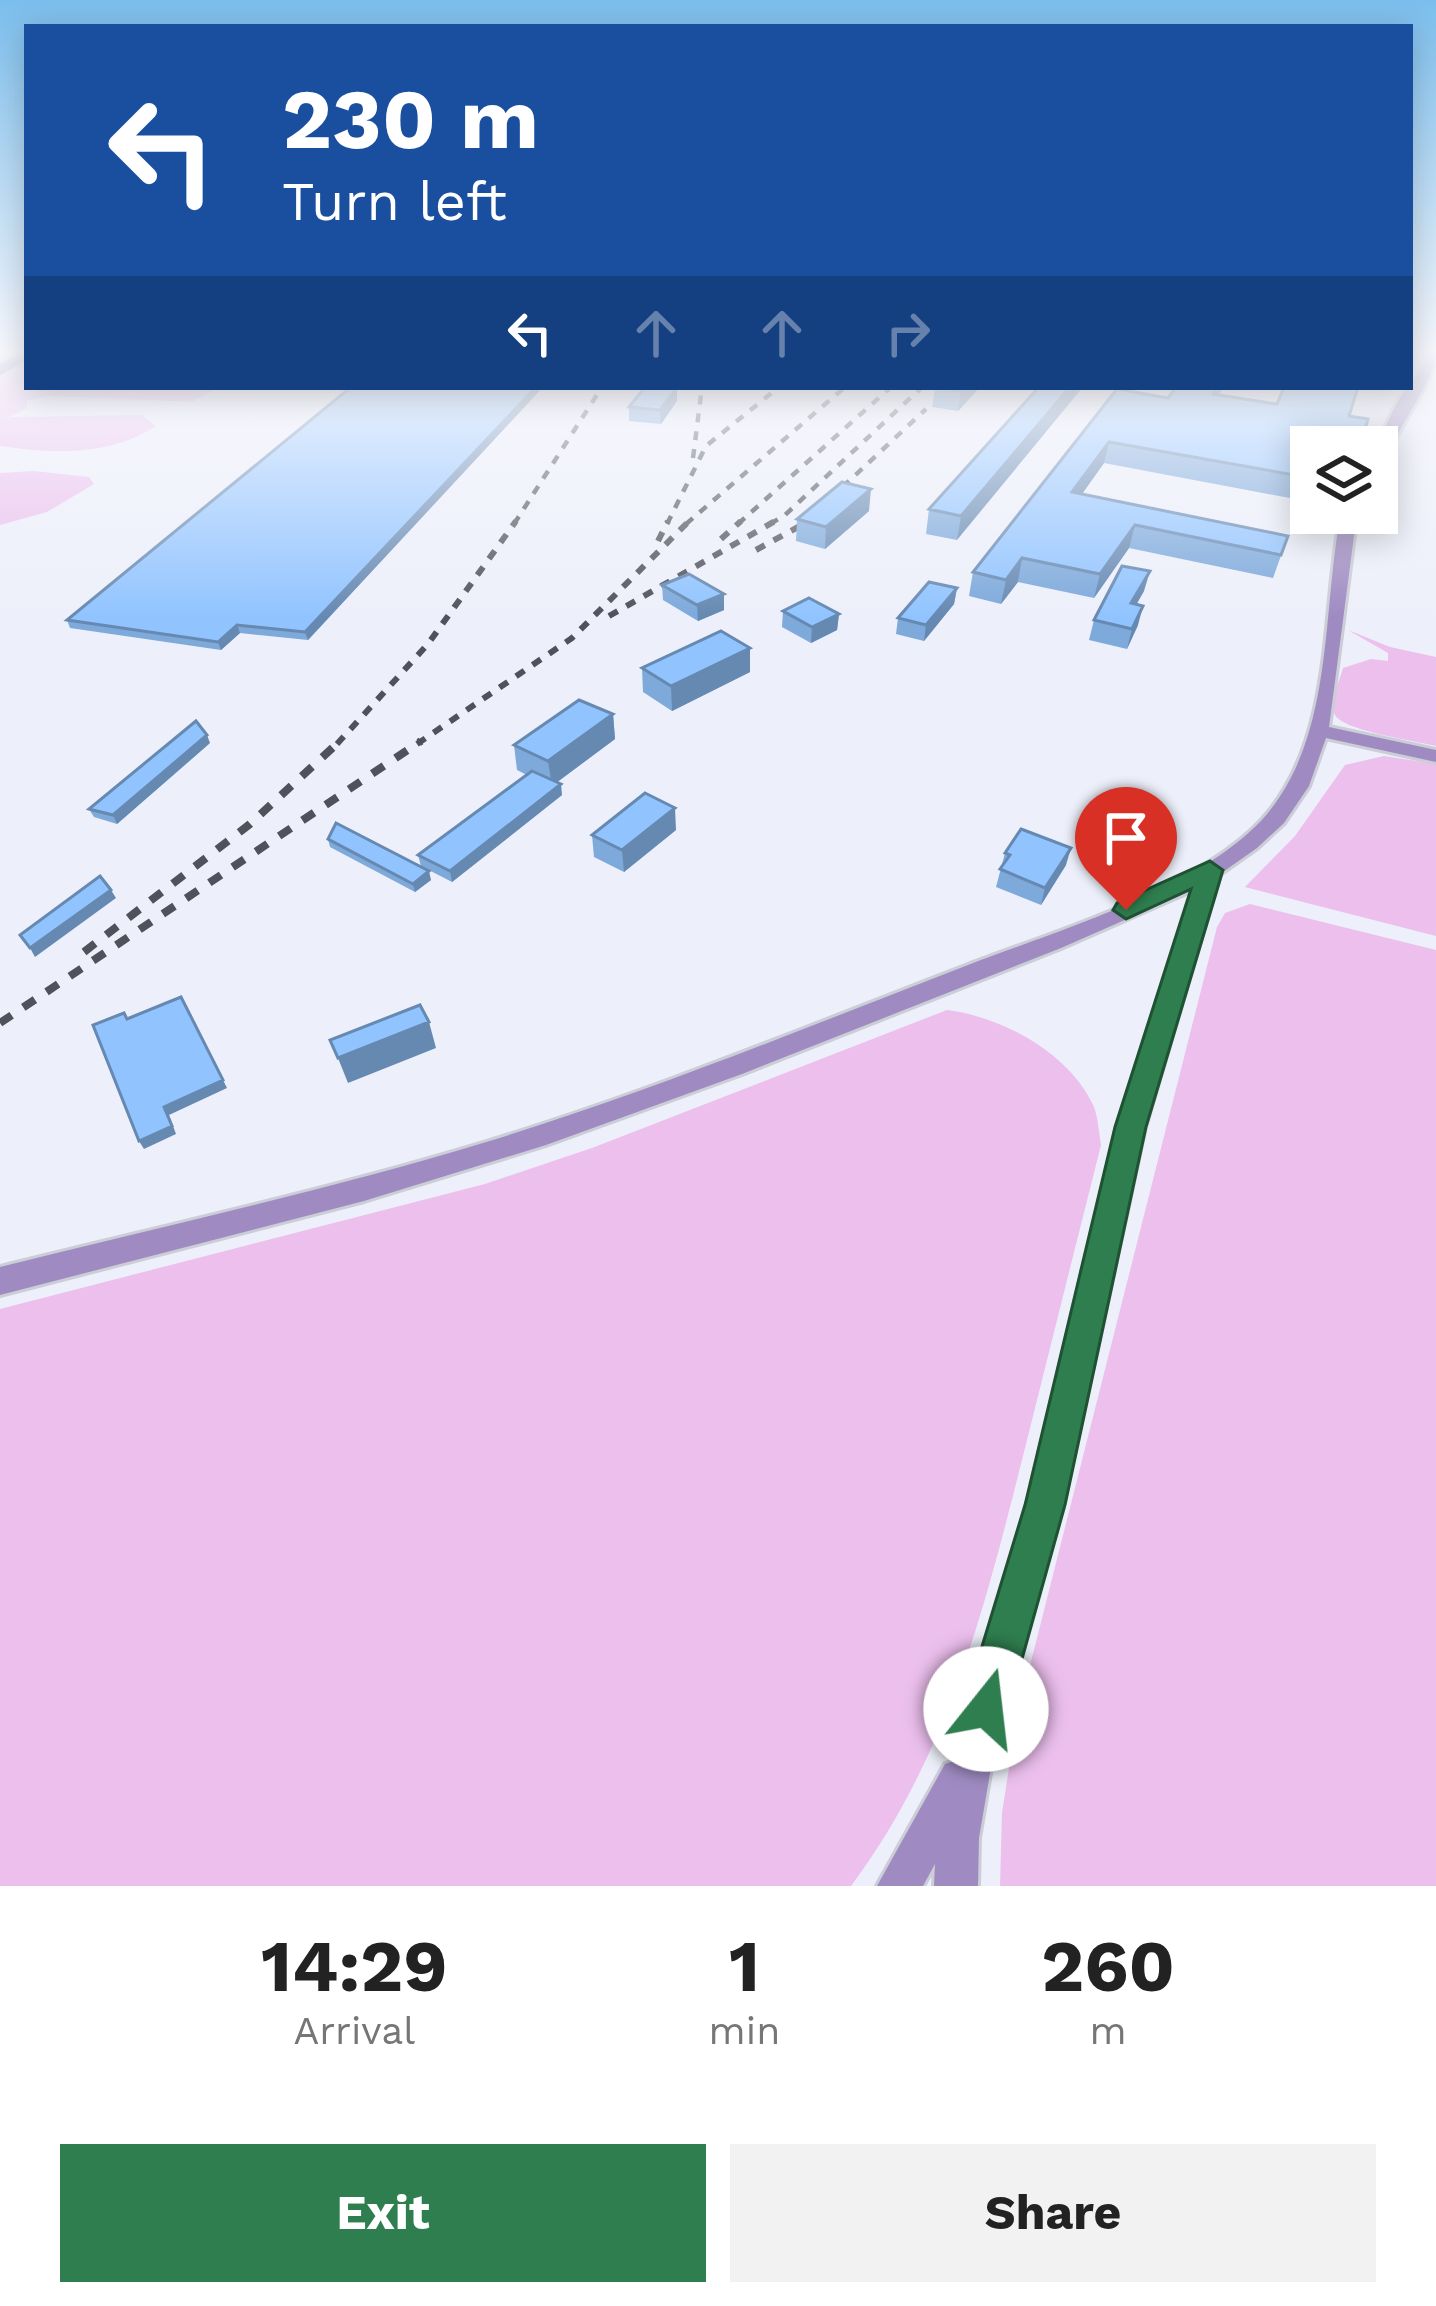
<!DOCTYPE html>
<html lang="en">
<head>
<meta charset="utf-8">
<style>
	body { margin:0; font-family:"Work Sans",sans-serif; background:#f2f2f2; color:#222; height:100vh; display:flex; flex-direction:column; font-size:45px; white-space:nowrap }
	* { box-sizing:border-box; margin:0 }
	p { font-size:39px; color:#767676 }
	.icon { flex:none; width:66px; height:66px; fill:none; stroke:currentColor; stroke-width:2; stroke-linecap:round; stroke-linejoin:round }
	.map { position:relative; height:1886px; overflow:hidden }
	.details { display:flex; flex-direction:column; background:#fff; flex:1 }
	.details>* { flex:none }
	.guide { position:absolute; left:24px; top:24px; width:1389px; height:366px; border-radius:0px; box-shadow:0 6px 30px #0003; background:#1a4fa0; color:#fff; overflow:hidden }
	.buttons { position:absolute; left:1290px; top:426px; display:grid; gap:24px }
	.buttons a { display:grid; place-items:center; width:108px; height:108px; border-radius:0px; background:#fff; box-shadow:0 6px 30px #0003; font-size:60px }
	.pin { position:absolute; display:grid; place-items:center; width:102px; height:102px; color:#fff; margin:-123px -51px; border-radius:50% 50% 50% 0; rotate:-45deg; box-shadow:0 0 12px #0007 }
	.pin .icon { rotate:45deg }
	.me { position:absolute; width:132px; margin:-66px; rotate:16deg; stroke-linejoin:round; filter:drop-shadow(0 0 9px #0008) }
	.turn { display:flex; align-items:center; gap:42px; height:252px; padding:0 60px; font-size:54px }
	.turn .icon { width:156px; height:156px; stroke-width:2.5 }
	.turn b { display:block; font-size:84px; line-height:102px }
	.lanes { display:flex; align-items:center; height:114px; padding:0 60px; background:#0003; justify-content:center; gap:60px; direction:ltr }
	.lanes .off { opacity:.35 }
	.eta { display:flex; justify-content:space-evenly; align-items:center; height:204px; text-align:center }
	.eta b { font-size:72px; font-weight:700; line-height:84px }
	.primary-button { display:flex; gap:24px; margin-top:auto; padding:24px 60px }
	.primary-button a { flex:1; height:138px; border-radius:0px; background:#2e7e4f; color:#fff; font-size:48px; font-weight:700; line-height:138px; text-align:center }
	.primary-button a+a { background:#f2f2f2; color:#222 }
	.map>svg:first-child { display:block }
	.green { fill:#ecbfed }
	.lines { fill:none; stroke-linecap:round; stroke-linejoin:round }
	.street-casing { stroke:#cbcdd7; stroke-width:6 }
	.primary-casing { stroke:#cbcdd7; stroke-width:6 }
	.street { fill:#9f8bc2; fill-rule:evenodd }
	.primary { fill:#5f3195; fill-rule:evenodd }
	.rail-far2 { stroke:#4f515b; stroke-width:4.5; stroke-dasharray:9 9; stroke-linecap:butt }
	.rail-far1 { stroke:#4f515b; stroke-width:6; stroke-dasharray:10 10; stroke-linecap:butt }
	.rail { stroke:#4f515b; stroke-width:8; stroke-dasharray:14 14; stroke-linecap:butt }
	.wall { fill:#7da9db }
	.shaded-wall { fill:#6689b2 }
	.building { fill:#91c4ff; stroke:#6689b2; stroke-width:3 }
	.route { fill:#2e7e4f; stroke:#1e5233; stroke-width:3 }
</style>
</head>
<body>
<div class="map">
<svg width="1436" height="1886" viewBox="0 0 1436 1886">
	<rect width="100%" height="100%" fill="#edeffa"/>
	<!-- green -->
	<path class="green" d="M27 362V387L217 388 192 402 47 396 27 401V408L10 417 142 415 156 426C111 456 53 454 0 446V378Z
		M34 471 89 477 94 484 47 512 0 525V473Z
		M1348 630 1390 647 1436 657V746C1416 741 1344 731 1335 715 1329 703 1340 680 1343 668L1371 659 1388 661V653Z
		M1384 756 1436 764V936L1245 887 1295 836 1345 765Z
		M1250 904 1436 950V1886H1000L1002 1813 1017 1717 1217 927 1225 913Z
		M947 1010C1002 1017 1070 1053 1094 1107 1098 1118 1099 1133 1101 1145 1075 1248 1049 1352 1023 1456 984 1610 948 1756 851 1886H0V1309L485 1184 592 1148Z"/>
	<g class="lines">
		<defs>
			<path id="street" d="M1436 355C1436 373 1395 437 1384 459L1377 463C1377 430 1409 376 1436 355Z
				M1341 513H1357L1329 727 1436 750V762L1326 738 1309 786 1284 823 1257 848 1220 874 1145 1127 1063 1505 994 1750 979 1838 978 1886H934L935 1864 923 1886H877L945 1764 951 1762 1027 1505 1117 1127 1193 890 1061 948 742 1074 546 1145 364 1201 0 1295V1267C161 1227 324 1191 483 1143 648 1093 807 1027 968 965 1056 931 1213 885 1271 809 1334 728 1322 609 1341 513Z"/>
			<path id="primary" d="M19 353H27V360L0 375V364Z"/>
		</defs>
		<!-- street casing -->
		<use href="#street" class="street-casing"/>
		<!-- primary casing -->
		<use href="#primary" class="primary-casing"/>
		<!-- street -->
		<use href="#street" class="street"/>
		<!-- primary -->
		<use href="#primary" class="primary"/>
		<!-- rail-far2 -->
		<path class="rail-far2" d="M693 458 702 387
			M514 524 602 387
			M667 524 706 446 779 387
			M686 524 845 387
			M738 524 891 387
			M770 524 785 515 922 387
			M803 524 926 409"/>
		<!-- rail-far1 -->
		<path class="rail-far1" d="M721 539 741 521
			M658 541 668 521
			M756 550 809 521
			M609 616 775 521
			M337 744 428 644 516 521
			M417 744 572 638 689 521"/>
		<!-- rail -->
		<path class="rail" d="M84 952 250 824 340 741
			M0 1023 421 741"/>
	</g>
	<!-- wall -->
	<path class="wall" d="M351 387H543L308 640 240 633 221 650 70 628 67 620Z
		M935 387H980L958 411 932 407Z
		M1039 387 957 540 926 534 929 509Z
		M1176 387H1224L1219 395 1368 419 1359 447H1311V502L1104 463 1082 494 1288 536 1273 578 1129 548 1094 598 1018 582 1001 604 969 596 973 572 1117 389 1168 398Z
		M677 401 661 424 629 421V407Z
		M869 511 825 549 796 541 797 519Z
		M662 585 724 594V610L698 621 663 600Z
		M957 588 954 604 924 641 896 634 898 618Z
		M1144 591 1136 604 1138 625 1127 649 1089 640 1094 620Z
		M783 611 839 614 837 630 811 643 782 627Z
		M750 648V672L672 711 643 692 642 668Z
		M613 714 615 739 557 782 562 795 452 882 421 866 418 855 527 775 517 770 514 745Z
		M210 743 117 824 94 817 89 809Z
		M676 830 624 872 594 857 592 835Z
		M328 839 431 880 415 892 330 847Z
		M1005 853 1066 865 1041 905 996 887Z"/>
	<!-- shaded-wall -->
	<path class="shaded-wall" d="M536 387H543L308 640 305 632Z
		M965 387H980L958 411 961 391Z
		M1070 387H1083L957 540 961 516Z
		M677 388V401L661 424 660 410Z
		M1109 442 1104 463 1067 515 1072 492Z
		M871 489 869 511 825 549 826 527Z
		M1135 525 1129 548 1094 598 1100 574Z
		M1022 558 1018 582 1001 604 1006 580Z
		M1150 571 1144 591 1126 623 1131 603Z
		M957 588 954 604 924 641 926 625Z
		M724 594V610L698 621 697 605Z
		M1143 606 1138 625 1127 649 1132 629Z
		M839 614 837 630 811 643 812 627Z
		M237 625 240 633 221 650 218 642Z
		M750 648V672L672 711 671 686Z
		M613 714 615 739 552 786 548 761Z
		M207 735 210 743 117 824 113 815Z
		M561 784 562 795 452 882 450 871Z
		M675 808 676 830 624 872 622 850Z
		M1071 848 1066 865 1041 905 1045 888Z
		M429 871 431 880 415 892 413 884Z
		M111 890 116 898 35 957 30 948Z
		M429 1022 436 1048 348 1083 338 1058Z
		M223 1080 227 1088 169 1115 176 1134 144 1149 139 1141 164 1107Z"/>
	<!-- building -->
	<path class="building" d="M351 387H536L305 632 237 625 218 642 67 620Z
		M645 387H666L677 388 660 410 629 407Z
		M936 387H965L961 391Z
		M1039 387H1070L961 516 929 509Z
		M1176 387H1217L1213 394 1277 404 1284 387H1358L1349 416 1368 419 1363 437 1345 434 1341 447H1311V478L1109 442 1072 492 1288 536 1281 555 1135 525 1100 574 1022 558 1006 580 973 572 1117 389 1168 398Z
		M842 482 871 489 826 527 797 519Z
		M1122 566 1150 571 1131 603 1143 606 1132 629 1094 620Z
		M689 574 724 594 697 605 662 585Z
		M929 582 957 588 926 625 898 618Z
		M809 598 839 614 812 627 783 611Z
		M721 631 750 648 671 686 642 668Z
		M579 700 613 714 548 761 514 745Z
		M196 721 207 735 113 815 89 809Z
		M532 771 561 784 450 871 418 855Z
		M645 793 675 808 622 850 592 835Z
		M336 823 429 871 413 884 328 839Z
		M1021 829 1071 848 1045 888 1000 869 1010 855 1005 853Z
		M100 876 111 890 30 948 20 935Z
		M181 997 223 1080 164 1107 172 1126 139 1141 93 1025 124 1013 127 1019Z
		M420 1005 429 1022 338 1058 330 1040Z"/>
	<!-- sky -->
	<linearGradient id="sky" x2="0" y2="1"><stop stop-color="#7bbeed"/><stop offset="0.57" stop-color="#f7f8fd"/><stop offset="1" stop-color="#f7f8fd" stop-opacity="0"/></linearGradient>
	<rect width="1436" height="617" fill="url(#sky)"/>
	<!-- route -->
	<path class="route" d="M1210 861 1223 870 1146 1127 1065 1505 1008 1709 1002 1725 986 1732 970 1725 963 1709 1025 1505 1115 1127 1191 889 1126 919 1113 910 1117 903Z"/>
</svg>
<div class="buttons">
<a><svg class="icon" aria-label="layers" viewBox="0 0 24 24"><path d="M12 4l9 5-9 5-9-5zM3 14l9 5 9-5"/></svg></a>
</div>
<div class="pin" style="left:1126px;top:910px;background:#d93025"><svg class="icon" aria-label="arrive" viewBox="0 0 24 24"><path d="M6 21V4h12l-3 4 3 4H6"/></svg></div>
<svg class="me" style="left:986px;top:1709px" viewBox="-20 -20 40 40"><circle r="19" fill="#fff"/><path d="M0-13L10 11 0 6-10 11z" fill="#2e7e4f"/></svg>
<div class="guide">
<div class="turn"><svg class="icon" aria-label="left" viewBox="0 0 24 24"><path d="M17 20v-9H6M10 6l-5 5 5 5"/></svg><div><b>230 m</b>Turn left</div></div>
<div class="lanes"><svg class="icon" aria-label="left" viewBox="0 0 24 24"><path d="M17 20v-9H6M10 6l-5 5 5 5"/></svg><svg class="icon off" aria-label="ahead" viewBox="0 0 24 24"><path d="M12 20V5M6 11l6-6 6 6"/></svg><svg class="icon off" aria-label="ahead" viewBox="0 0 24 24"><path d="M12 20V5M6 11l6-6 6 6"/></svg><svg class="icon off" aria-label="right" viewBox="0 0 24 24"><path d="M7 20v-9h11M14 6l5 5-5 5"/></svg></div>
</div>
</div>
<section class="details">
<div class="eta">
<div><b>14:29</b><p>Arrival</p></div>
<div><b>1</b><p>min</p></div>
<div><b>260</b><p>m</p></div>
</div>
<div class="primary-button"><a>Exit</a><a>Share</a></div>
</section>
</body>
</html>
